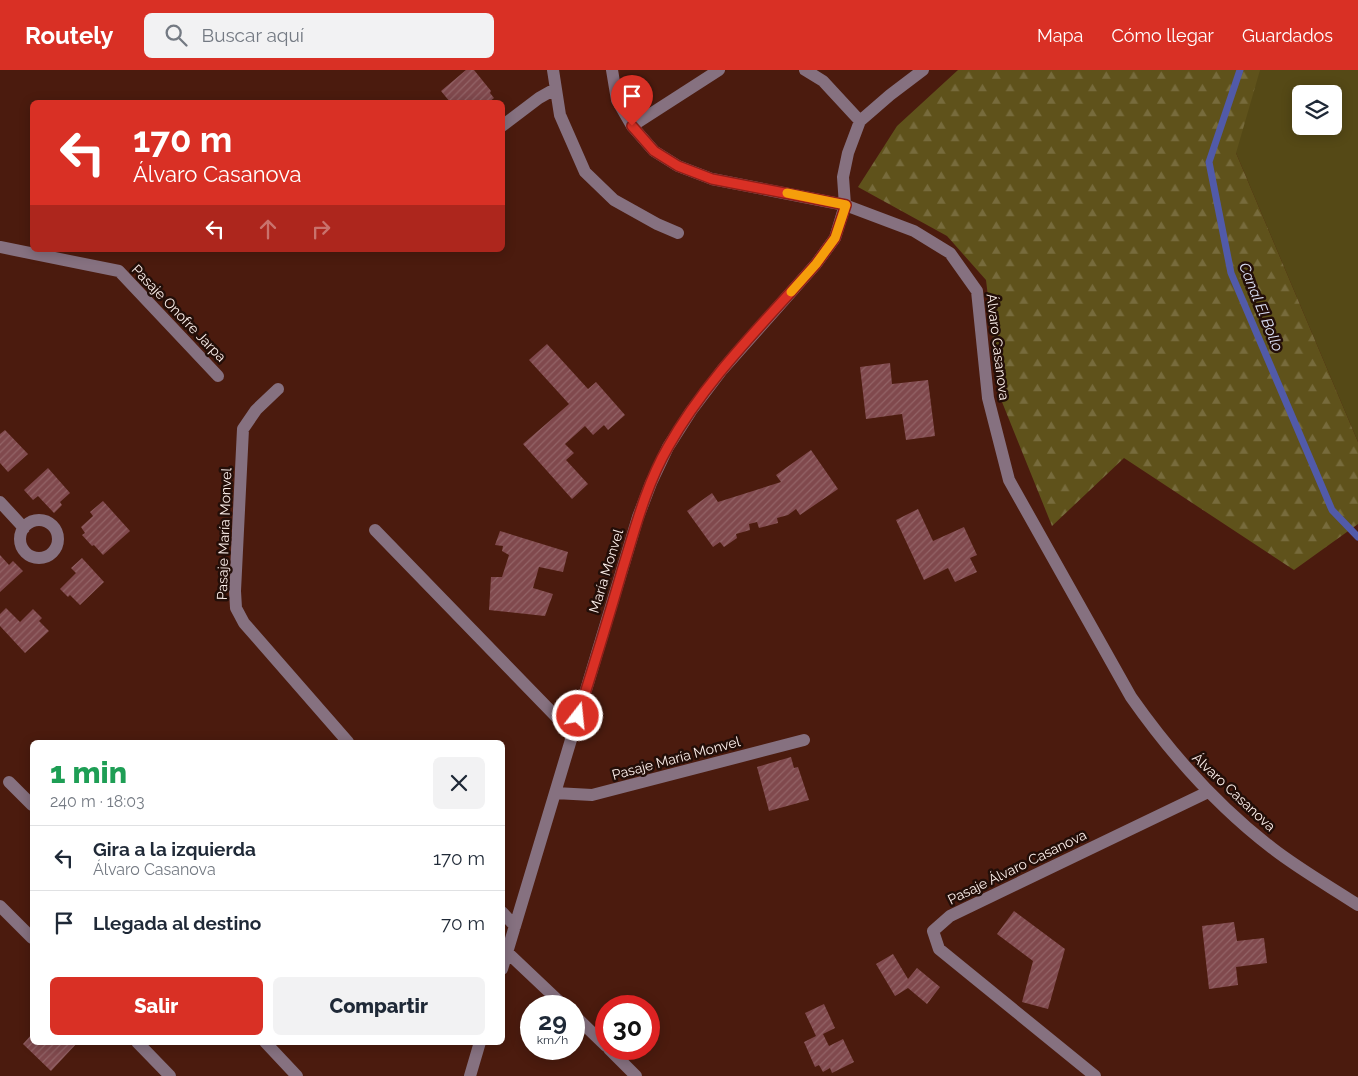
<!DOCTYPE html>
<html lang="es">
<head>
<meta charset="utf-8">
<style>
	body { margin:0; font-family:Raleway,sans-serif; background:#f2f2f3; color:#1f2937; height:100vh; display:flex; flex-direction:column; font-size:19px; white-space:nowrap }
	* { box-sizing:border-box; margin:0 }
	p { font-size:16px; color:#747a83 }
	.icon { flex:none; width:28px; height:28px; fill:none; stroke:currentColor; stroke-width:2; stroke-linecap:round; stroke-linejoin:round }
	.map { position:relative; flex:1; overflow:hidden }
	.drawer { position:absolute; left:30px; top:670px; width:475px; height:305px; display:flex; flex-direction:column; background:#fff; border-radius:8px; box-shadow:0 2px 12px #0003 }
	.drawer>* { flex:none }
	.hud { position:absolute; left:30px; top:30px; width:475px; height:152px; border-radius:8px; box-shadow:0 2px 12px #0003; background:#d93025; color:#fff; overflow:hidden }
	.tools { position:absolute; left:1292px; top:15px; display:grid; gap:10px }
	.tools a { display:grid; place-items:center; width:50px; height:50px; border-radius:8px; background:#fff; box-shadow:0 2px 12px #0003; font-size:25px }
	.speed { position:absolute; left:520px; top:925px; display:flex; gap:10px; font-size:25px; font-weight:700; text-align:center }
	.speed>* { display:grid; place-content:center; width:65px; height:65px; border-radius:50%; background:#fff; box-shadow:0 2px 12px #0003; line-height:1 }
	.speed small { font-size:12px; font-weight:400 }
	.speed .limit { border:8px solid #d22; background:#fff; color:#111 }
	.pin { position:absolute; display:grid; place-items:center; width:42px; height:42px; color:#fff; margin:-51px -21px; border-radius:50% 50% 50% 0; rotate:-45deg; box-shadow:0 0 5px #0007 }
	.pin .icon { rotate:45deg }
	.me { position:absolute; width:55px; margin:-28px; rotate:16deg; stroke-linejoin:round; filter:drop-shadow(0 0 4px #0008) }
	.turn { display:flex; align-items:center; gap:18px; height:105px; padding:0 20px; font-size:22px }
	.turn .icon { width:65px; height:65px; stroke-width:2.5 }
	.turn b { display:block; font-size:35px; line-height:42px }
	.lanes { display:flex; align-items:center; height:48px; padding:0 20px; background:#0003; justify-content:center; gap:25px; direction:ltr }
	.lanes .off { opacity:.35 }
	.round { display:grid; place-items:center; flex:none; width:52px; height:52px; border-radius:8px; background:#f2f2f3 }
	.overview { display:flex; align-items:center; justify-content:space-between; height:85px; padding:0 20px }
	h1 { font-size:30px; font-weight:800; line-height:38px; color:#1e9e55 }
	.cta { display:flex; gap:10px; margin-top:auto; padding:10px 20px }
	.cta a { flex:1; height:58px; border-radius:8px; background:#d93025; color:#fff; font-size:20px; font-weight:800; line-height:58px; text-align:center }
	.cta a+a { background:#f2f2f3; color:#1f2937 }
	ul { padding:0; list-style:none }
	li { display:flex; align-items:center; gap:15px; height:65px; padding:0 20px; border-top:1px solid #e0e1e3 }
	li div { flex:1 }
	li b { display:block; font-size:19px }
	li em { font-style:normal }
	header { display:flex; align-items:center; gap:30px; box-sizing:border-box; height:70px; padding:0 25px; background:#d93025; color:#fff }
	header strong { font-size:24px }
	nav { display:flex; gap:28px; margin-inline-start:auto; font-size:18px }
	.search { width:350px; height:45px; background:#f2f2f3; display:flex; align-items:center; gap:12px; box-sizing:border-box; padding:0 18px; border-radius:8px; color:#747a83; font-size:19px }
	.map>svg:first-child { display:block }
	.green { fill:#554916; fill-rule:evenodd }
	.forest { fill:url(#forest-firs) }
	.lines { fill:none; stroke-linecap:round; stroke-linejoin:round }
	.stream { stroke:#515aa9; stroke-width:7 }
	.building { fill:url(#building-hatch) }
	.minor { stroke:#867180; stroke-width:12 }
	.route-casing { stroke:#8d1f18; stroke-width:12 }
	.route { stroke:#d93025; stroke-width:9 }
	.slow { stroke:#f59e0b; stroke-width:9 }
	.labels { text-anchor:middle; stroke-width:5; stroke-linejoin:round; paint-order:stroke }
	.street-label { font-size:14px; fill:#fef1ed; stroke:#230e08 }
	.water-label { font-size:15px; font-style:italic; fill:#dee3fa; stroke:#230e08 }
</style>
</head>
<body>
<header>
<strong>Routely</strong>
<div class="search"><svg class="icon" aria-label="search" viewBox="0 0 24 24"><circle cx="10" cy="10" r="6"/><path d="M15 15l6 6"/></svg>Buscar aquí</div>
<nav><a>Mapa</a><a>Cómo llegar</a><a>Guardados</a></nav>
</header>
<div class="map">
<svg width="1358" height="1006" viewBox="0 0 1358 1006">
	<defs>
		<pattern id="forest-firs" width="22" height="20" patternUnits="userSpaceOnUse" patternTransform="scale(1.25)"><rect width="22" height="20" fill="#5f521b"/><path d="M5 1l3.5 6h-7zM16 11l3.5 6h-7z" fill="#776b3c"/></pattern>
		<pattern id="building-hatch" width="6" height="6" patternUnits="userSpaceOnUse" patternTransform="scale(1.25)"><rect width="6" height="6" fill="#80494d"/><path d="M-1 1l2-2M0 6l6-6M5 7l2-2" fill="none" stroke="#936467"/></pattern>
	</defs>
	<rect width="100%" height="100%" fill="#4b1b0e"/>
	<!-- green -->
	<path class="green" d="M1166 0H1358V372L1236 83ZM1301 24H1334V56H1301Z"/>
	<!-- forest -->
	<path class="forest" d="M958 0H1260L1236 83 1358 372V454L1294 500 1124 388 1052 456 1000 327 986 210 947 166 858 117 897 56Z"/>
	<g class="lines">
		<!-- stream -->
		<path class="stream" d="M1240 0 1209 92 1231 203 1332 440 1358 467"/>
	</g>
	<!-- building -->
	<path class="building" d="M466 0H474L491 21 490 23 494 28 489 32H450L441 21Z
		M547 274 588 319 596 312 625 345 608 360 604 355 593 365 585 356 565 374 574 383 566 390 588 414 572 429 523 374 569 334 529 290Z
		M890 293 892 314 928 310 935 366 906 370 902 344 866 349 860 297Z
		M5 360 28 384 8 402 0 393V364Z
		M811 380 838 419 800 445 796 439 788 445 777 448 778 453 759 458 757 452 749 454 750 460 736 464 737 468 724 477 720 472 713 477 687 441 712 423 718 432 781 412 776 405Z
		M48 398 70 423 60 432 62 435 54 443 38 426 33 430 24 420Z
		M103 431 130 461 103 485 94 475 92 476 82 465 85 463 81 457 93 446 90 442Z
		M918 439 933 471 964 457 977 485 970 488 977 502 955 512 948 498 924 510 896 450Z
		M500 461 568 482 563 502 539 497 533 518 553 524 545 546 489 540 491 507H502L509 485 502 481 503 476 495 475Z
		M0 485 9 495 13 491 23 501 0 522Z
		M82 488 104 512 80 535 70 525 68 527 60 519 76 503 71 498Z
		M6 538 20 552 33 539 42 548 39 551 49 561 25 583 0 556V544Z
		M791 687 794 698 798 697 809 730 769 741 757 697Z
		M1014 841 1065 879 1048 939 1022 932 1033 891 997 864Z
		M1234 852 1237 871 1264 868 1267 893 1236 897 1238 915 1209 919 1202 856Z
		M893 884 908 909 917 898 940 917 927 934 908 918 895 926 876 894Z
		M824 934 835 958 823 964 829 976 843 969 854 992 832 1003 830 998 823 1002 819 995 815 997 804 972 816 966 805 943Z
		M32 964V972H78L51 1001 23 974Z"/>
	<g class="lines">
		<!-- minor -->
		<path class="minor" d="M553 0 560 45 585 102 614 130 657 154 678 163
			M612 0 617 30 632 56 654 81 678 96 712 109 845 135 914 161 950 183 977 221 988 328 1009 410 1131 627C1171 684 1216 735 1272 778 1299 799 1329 816 1358 835
			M805 0 823 11 860 51
			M502 56 539 28 555 19
			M632 56 719 0
			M0 177 119 201 218 306
			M278 319 256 340 243 359 235 521 236 538 244 553 348 672
			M0 432 24 458
			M20 469a19 19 0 1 1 38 0a19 19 0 1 1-38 0Z
			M375 460 573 664
			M9 712 32 735
			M555 723 592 725 804 670
			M0 836 32 868
			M502 842 515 856
			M507 882 564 936
			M502 899 638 447 651 413 668 377 691 341 722 300 816 194 835 168 845 135 843 107 848 83 860 51 890 25 923 0
			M574 945 606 976
			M137 972 170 1006
			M265 972 297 1006
			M609 979 636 1006
			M470 1006 480 972
			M1095 1006 939 879 933 861 950 846 1208 722"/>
	</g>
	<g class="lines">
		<defs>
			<path id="route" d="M578 646C593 598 608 550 622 501 635 459 646 415 668 377 706 309 765 252 816 194L835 168 846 135 712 109 678 96 654 81 632 56"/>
		</defs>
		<!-- route casing -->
		<use href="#route" class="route-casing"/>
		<!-- route -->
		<use href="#route" class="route"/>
		<!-- slow -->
		<path class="slow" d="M787 123 846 135 835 168 816 194 791 222"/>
	</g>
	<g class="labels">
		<!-- street labels -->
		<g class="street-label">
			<text transform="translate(179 243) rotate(46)" y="5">Pasaje Onofre Jarpa</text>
			<text transform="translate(998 277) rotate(83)" y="5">Álvaro Casanova</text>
			<text transform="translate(224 464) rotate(-88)" y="5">Pasaje María Monvel</text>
			<text transform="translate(606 501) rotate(-73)" y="5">María Monvel</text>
			<text transform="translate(676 688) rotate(-15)" y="5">Pasaje María Monvel</text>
			<text transform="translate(1234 722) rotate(43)" y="5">Álvaro Casanova</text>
			<text transform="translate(1017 797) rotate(-26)" y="5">Pasaje Álvaro Casanova</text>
		</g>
		<!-- water labels -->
		<g class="water-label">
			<text transform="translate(1261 237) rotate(68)" y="5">Canal El Bollo</text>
		</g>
	</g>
</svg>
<div class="tools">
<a><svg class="icon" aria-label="layers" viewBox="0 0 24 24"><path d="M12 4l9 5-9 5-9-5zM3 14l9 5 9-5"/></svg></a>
</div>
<div class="speed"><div>29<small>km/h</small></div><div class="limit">30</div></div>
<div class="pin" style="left:632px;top:56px;background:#d93025"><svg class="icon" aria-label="arrive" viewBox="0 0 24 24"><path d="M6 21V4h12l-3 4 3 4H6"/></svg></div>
<svg class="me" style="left:578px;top:646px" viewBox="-20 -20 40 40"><circle r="17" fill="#d93025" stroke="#fff" stroke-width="3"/><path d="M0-11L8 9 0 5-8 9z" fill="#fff"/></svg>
<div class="hud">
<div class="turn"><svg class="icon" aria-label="left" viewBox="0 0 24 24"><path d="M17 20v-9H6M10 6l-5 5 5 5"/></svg><div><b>170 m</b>Álvaro Casanova</div></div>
<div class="lanes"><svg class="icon" aria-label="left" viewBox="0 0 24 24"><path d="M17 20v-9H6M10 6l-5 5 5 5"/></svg><svg class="icon off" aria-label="ahead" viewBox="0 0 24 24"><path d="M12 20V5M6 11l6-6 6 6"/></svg><svg class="icon off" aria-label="right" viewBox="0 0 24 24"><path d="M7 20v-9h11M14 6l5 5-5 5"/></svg></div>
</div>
<section class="drawer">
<div class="overview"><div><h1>1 min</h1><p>240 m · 18:03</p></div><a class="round"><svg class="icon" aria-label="close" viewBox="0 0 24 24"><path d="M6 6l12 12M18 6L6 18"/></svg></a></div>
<ul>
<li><svg class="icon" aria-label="left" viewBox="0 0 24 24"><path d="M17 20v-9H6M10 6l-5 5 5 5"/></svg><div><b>Gira a la izquierda</b><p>Álvaro Casanova</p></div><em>170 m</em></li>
<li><svg class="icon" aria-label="arrive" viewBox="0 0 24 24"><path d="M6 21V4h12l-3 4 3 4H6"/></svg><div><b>Llegada al destino</b></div><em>70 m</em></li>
</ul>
<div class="cta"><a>Salir</a><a>Compartir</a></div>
</section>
</div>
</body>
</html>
